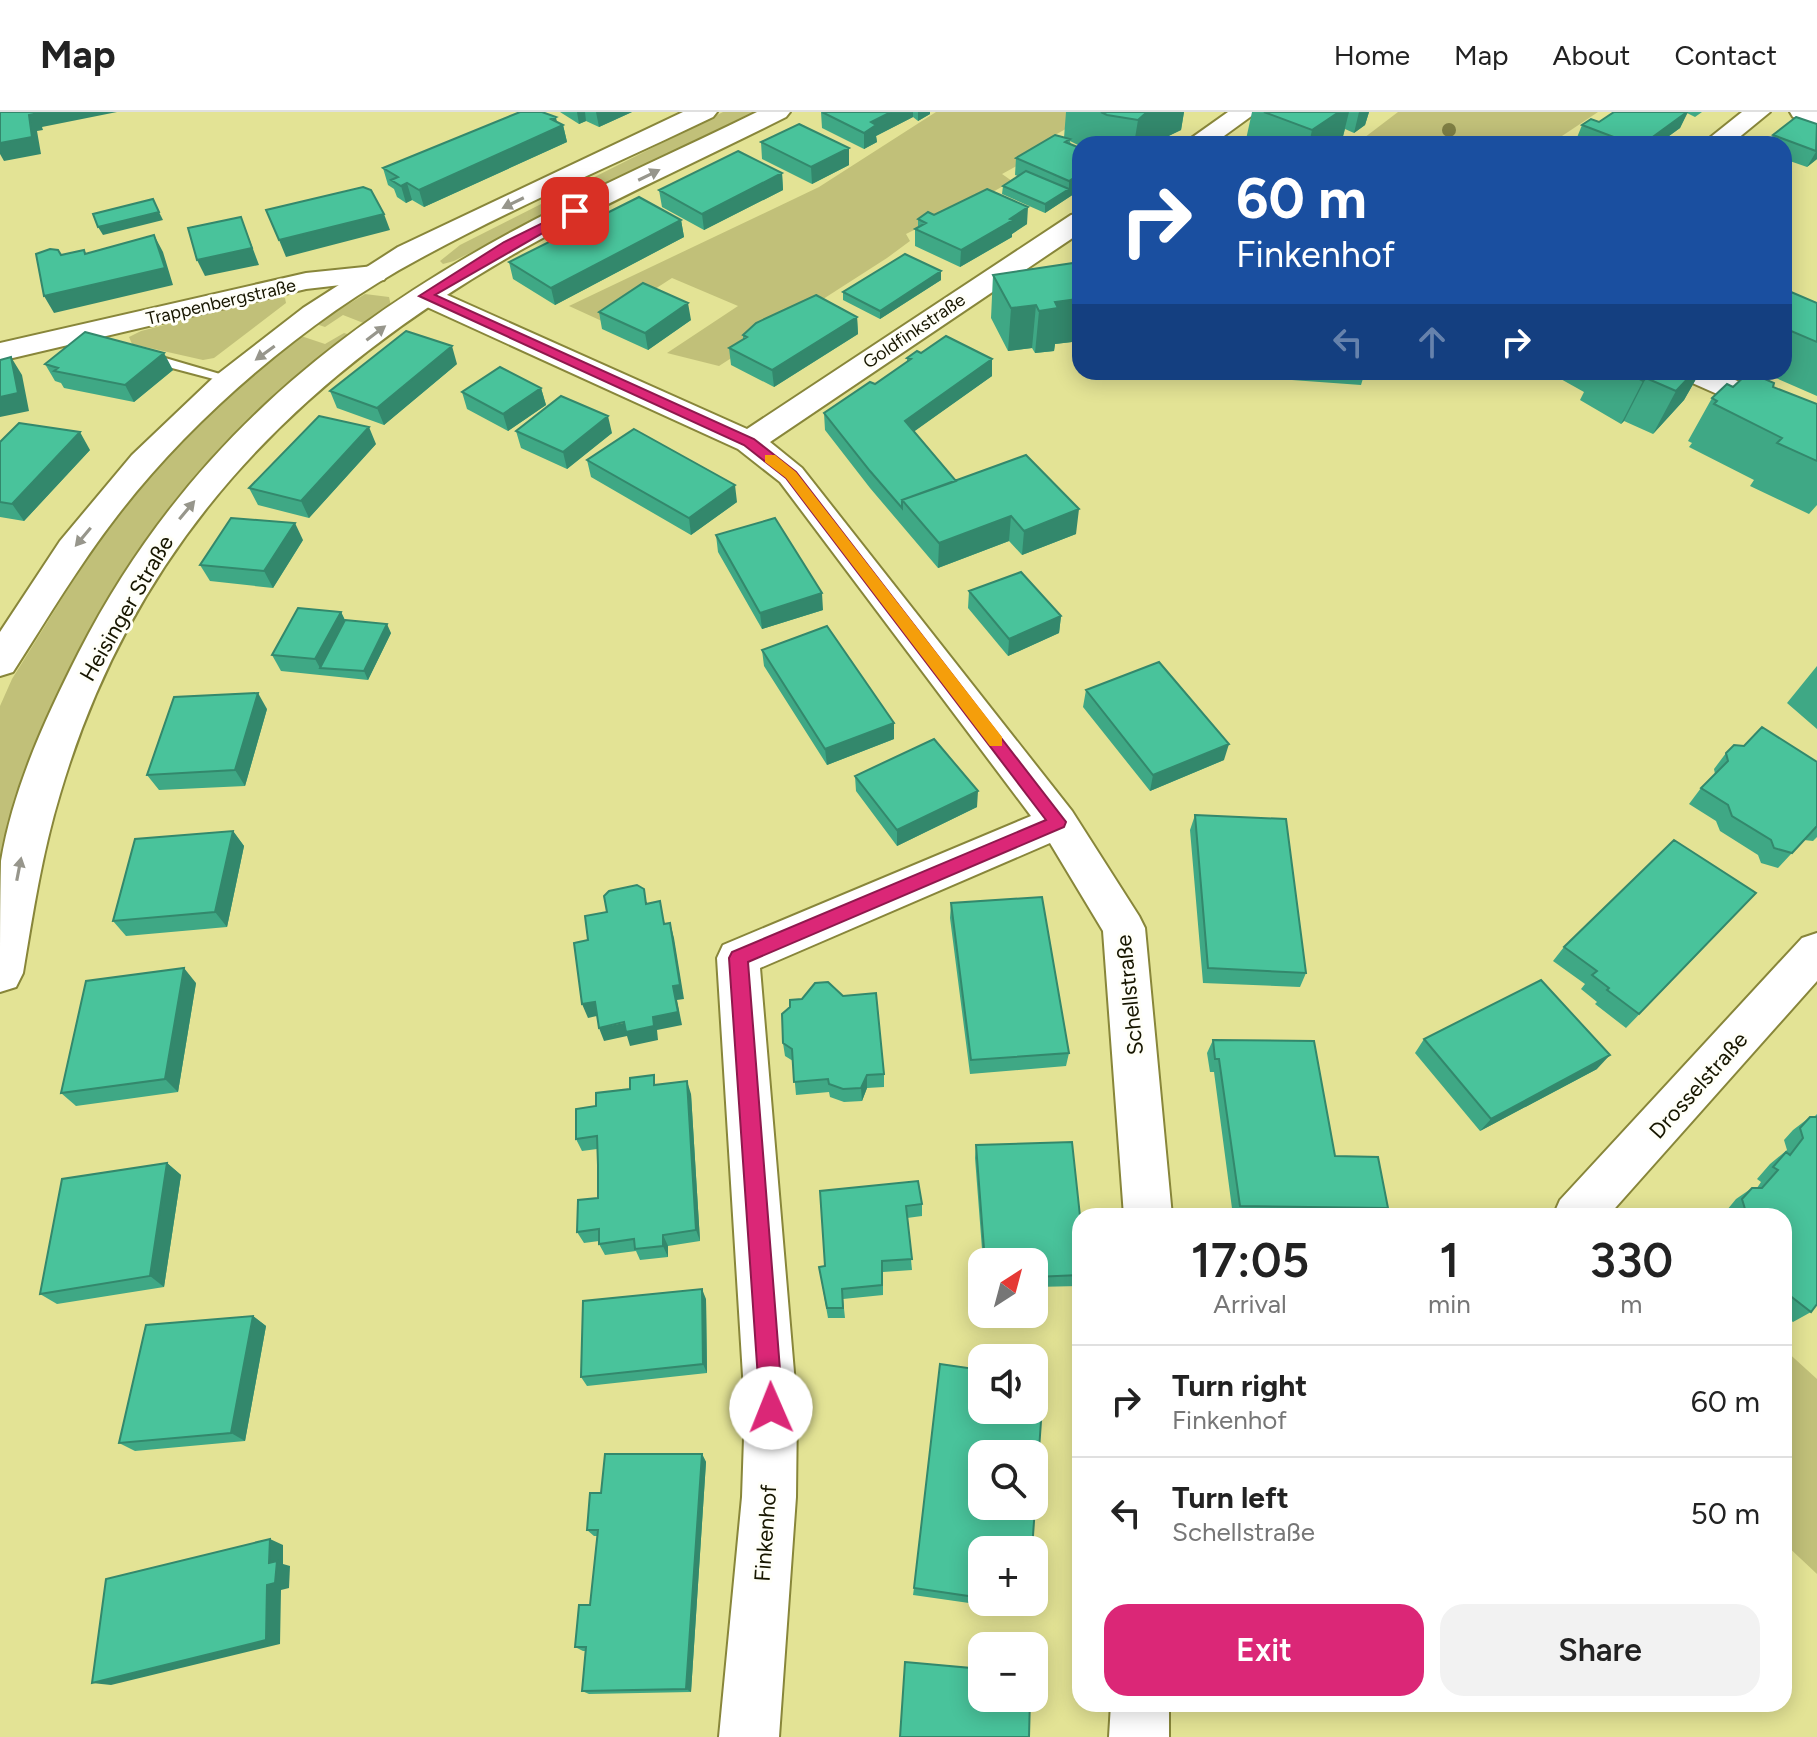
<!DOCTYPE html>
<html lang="en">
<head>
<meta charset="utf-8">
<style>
	body { margin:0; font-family:Figtree,sans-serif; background:#f2f2f2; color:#222; height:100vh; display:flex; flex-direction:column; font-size:30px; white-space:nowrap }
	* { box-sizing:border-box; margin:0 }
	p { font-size:26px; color:#767676 }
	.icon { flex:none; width:44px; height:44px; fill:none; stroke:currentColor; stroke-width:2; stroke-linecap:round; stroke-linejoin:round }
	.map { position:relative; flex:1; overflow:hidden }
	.sheet { position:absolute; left:1072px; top:1096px; width:720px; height:504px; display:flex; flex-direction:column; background:#fff; border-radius:24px; box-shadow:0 4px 20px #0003 }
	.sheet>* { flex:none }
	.hud { position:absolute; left:1072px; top:24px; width:720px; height:244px; border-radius:24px; box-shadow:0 4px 20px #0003; background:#1a4fa0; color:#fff; overflow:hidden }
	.needle { width:52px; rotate:36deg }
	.fabs { position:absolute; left:968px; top:1136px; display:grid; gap:16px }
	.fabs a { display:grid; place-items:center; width:80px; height:80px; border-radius:16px; background:#fff; box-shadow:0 4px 20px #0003; font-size:40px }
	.pin { position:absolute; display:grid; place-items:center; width:68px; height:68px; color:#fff; margin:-34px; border-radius:16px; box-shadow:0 4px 12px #0006 }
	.me { position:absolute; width:88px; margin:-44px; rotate:359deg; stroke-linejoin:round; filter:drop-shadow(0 0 6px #0008) }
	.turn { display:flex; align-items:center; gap:28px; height:168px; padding:0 32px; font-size:36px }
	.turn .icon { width:104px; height:104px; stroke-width:2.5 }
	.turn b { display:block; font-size:56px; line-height:68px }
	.lanes { display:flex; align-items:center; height:76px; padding:0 32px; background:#0003; justify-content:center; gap:40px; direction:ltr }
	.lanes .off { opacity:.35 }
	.eta { display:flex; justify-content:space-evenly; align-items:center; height:136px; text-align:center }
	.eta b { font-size:48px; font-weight:600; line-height:56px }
	.cta { display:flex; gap:16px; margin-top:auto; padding:16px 32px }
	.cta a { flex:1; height:92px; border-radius:24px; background:#db2777; color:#fff; font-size:32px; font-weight:600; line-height:92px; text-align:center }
	.cta a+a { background:#f2f2f2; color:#222 }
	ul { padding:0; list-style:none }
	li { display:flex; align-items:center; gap:24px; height:112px; padding:0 32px; border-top:2px solid #e0e0e0 }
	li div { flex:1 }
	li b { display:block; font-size:30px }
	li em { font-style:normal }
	header { display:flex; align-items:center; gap:48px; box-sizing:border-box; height:112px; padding:0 40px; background:#fff; border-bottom:2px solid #e0e0e0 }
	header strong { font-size:38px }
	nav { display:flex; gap:44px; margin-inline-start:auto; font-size:28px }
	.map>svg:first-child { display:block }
	.green { fill:#c1c079 }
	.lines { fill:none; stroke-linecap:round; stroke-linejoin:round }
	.service-casing { stroke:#88863a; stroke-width:4 }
	.minor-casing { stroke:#88863a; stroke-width:4 }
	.secondary-casing { stroke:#88863a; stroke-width:4 }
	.service { fill:#fff; fill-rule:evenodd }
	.minor { fill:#fff; fill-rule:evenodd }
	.secondary { fill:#fff; fill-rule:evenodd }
	.tree { fill:#7f7f44 }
	.wall { fill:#3fa885 }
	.shaded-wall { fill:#33886c }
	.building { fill:#49c39b; stroke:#33886c; stroke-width:2; fill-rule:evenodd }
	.oneway { fill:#97968c }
	.route { fill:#db2777; stroke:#8e194d; stroke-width:2 }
	.slow { fill:#f59e0b }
	.labels { text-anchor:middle; stroke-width:6; stroke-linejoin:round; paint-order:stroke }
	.far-street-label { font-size:18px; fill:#171600; stroke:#fffff8 }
	.street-label { font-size:22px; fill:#171600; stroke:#fffff8 }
</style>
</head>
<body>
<header>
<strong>Map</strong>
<nav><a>Home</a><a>Map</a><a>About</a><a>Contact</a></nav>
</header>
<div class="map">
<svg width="1817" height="1625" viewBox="0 0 1817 1625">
	<rect width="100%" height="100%" fill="#e3e395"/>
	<!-- green -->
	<path class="green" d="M723 0H762L613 69 454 149 443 152 440 149 460 133Z
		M936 0H1096L1055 23 1060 30 1002 62 1012 69 933 114 926 112 906 122 910 129 887 146 719 254 667 241 738 194 672 166 604 210 569 194 819 75Z
		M1398 0H1598L1550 32H1356Z
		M365 182 389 185 391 194 366 212 343 203 325 215 316 212Z
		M278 184 285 186 286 191 214 246 203 248 132 232 129 225 141 219Z
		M344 221 351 223 183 383 113 478 69 560 26 658 0 756V594L12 567 102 422 149 364 238 275 301 224 325 232Z
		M1784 1237 1817 1267V1462L1784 1431Z"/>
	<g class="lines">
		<defs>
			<path id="service" d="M138 241H148L237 267 225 270 138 247Z"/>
			<path id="minor" d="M1228 0H1257L1213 32H1183Z
				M1742 0H1770L1731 32H1702Z
				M1790 0H1817V12L1793 5Z
				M1080 101V121L770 330 802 356 1072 699 1139 804 1145 816 1172 1104H1124L1103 819 1050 731 760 856 797 1296 796 1385 779 1625H719L742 1385 745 1296 717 846 723 833 1031 704 780 370 738 337 416 190 412 184 416 178H436L747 317 1071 103Z
				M374 154 384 156 388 162 384 168 306 177 0 249V231L306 161Z
				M1677 260H1717L1817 304V326L1681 266Z
				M1817 821V869L1608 1104H1553L1560 1088 1802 826Z
				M1111 1592H1169V1625H1109Z"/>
			<path id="secondary" d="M683 0H717L713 5C615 52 514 95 419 147 309 206 193 305 117 404 79 453 47 507 13 560L0 564V520L60 429 132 343 214 265 303 196 398 135Z
				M757 0H790L786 5C697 50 606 90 519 139 296 266 134 431 60 682 42 741 33 801 23 861L16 875 0 880C0 838 0 791 1 749 13 676 46 605 79 540 182 339 336 212 532 109 606 70 682 37 757 0Z"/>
		</defs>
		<!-- service casing -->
		<use href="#service" class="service-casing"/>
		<!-- minor casing -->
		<use href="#minor" class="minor-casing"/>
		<!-- secondary casing -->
		<use href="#secondary" class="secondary-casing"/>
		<!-- service -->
		<use href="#service" class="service"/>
		<!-- minor -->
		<use href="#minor" class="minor"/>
		<!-- secondary -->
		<use href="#secondary" class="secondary"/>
	</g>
	<!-- trees -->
	<circle class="tree" cx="1449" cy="18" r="7"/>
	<!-- wall -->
	<path class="wall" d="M560 0H632L599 15 586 9 579 12Z
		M821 0H930V2L918 9 913 5 876 24 877 30 864 37 822 16Z
		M1066 0H1184L1181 18 1152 32H1080V34L1070 29 1080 78 1045 101 1002 82 1003 74 1018 64 1015 63 1016 46 1064 26Z
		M1252 0H1369L1365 13 1354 21 1345 17 1341 32H1245Z
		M1614 0H1702L1695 5 1687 1 1680 16 1658 32H1565L1576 28 1582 13 1599 10Z
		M557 10 563 13 567 30 424 95 412 88 406 91 397 85 394 77 388 73 383 56Z
		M1817 12V47L1807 55 1784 47V32H1769L1773 23Z
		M761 30 849 36V53L812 72 762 47Z
		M782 61 783 78 704 118 662 95 659 78Z
		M934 103 1027 112 1012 122V125L960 155 915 134V117L918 116V107Z
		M681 108 684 125 555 193 513 167 509 150Z
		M1080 150V235L1077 236 1072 230 1055 232 1054 239 1035 241 1032 236 1008 239 991 206 993 163Z
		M941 159V168L880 207 843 188V180Z
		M1784 177 1817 191V284L1762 260H1784Z
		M599 200 691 208 648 238 602 217Z
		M857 205 858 222 774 275 731 253 729 236 743 228V223Z
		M921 241 992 247V264L914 319 956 369 1076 422 1022 443 1009 429 938 456 870 376 825 318 824 301 875 272 907 251V246Z
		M45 252 173 258 134 290 64 276 61 271 55 269Z
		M457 252 384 313 337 296 330 279Z
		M1292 260H1365L1361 273 1292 268Z
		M1401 260H1442L1440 266 1402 263Z
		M1562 260H1700L1684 288 1653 322 1624 309 1621 312 1580 288 1584 280 1559 266Z
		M1733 275H1773L1817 292V393L1809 402 1750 374 1754 368 1689 335 1692 331 1688 329 1712 286Z
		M541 276 546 293 508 319 467 297 462 280Z
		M516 319 612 321 567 357 521 336Z
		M0 330 90 338 24 409 0 405Z
		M376 332 309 406 258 393 249 376Z
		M587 348 737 390 691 423 591 365Z
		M716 423 823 498 762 517 718 440Z
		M303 428 273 476 210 469 200 453Z
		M969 479 1061 504 1059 521 1008 544 968 496Z
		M341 500 345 508 391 521 368 568 281 559 272 543Z
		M762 538 894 611V627L827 653 764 554Z
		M1817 554V617L1787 591Z
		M1086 578 1224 648 1150 679 1083 595Z
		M267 597 245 674 159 678 147 663Z
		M1726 641 1817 650V725L1813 729 1804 728 1778 756 1761 751 1758 743 1720 719 1716 709 1689 692 1701 676 1715 662 1714 657Z
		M855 664 977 695 897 734 856 679Z
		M1195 703 1306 861 1300 875 1203 871 1190 718Z
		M233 719 244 734 227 815 126 824 113 809Z
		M951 791 1069 941 1066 954 970 962 950 806Z
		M1742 796 1626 916 1595 892 1597 890 1581 877 1585 872 1553 849 1564 835Z
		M196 871 178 980 76 994 61 981Z
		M1424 927 1597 957 1480 1019 1415 941Z
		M1213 928 1388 1096 1382 1104H1233L1214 960H1210L1207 941Z
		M783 931 884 962V975L867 976 862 989 844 990 830 985 829 980 796 983 793 949 785 944Z
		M657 973 691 982 700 1129 668 1134V1145L640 1148 636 1139 605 1143 599 1132V1129L584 1131 577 1120 598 1086 597 1037 582 1039 576 1027 596 994Z
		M1817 1002V1192L1811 1200 1793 1210 1784 1203V1104H1728L1727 1098 1736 1087 1752 1076H1757L1761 1070 1757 1067 1770 1052 1787 1038 1784 1028 1793 1018 1810 1005H1814Z
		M976 1033 1080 1104V1174L1034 1175V1150H983L975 1046Z
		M167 1051 181 1063 164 1175 57 1192 40 1182Z
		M820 1079 922 1092V1104L907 1106 912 1158 883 1160V1183L843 1187 845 1206H828L819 1155 825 1154Z
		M706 1187 707 1261 587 1274 581 1265Z
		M253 1204 266 1214 245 1329 135 1339 119 1331Z
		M702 1342 706 1350 691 1580 589 1582 582 1579 586 1539H583L575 1535 590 1493 597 1424H594L587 1418 601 1381Z
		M982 1438V1490H1029L1025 1499 913 1483 914 1476Z"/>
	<!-- shaded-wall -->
	<path class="shaded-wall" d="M34 0H117L42 15 43 18 37 19 41 42 4 49 0 42V31L29 3Z
		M577 0H585L586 9 579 12Z
		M596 0H632L599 15Z
		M891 0H913V5L876 24 877 30 864 37V21L871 10Z
		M918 0H930V2L918 9Z
		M1147 0H1184L1181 18 1152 32H1134L1138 8Z
		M1339 0H1349L1341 32H1309L1312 18Z
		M1359 0H1369L1365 13 1354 21Z
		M1688 0 1680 16 1658 32H1643Z
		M556 5 558 16 563 13 567 30 424 95 419 78Z
		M849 36V53L812 72 811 55Z
		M1817 38V47L1807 55Z
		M782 61 783 78 704 118 702 102Z
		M1080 62V78L1045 101V92L1069 77V69Z
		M407 71 412 88 406 91 401 74Z
		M1028 95 1027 112 1012 122V125L960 155 961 138Z
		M159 100 163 108 103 123 98 115Z
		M384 102 390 118 286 145 279 128Z
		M241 105 259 153 205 164 197 148Z
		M681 108 684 125 555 193 551 176Z
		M154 123 163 140 173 173 54 201 44 184Z
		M941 159V168L880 207V199Z
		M1077 187 1072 230 1055 232 1054 239 1035 241 1039 199 1055 190Z
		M688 191 691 208 648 238 645 221Z
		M1036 193 1032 236 1008 239 1011 196Z
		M857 205 858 222 774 275 772 258Z
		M1080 207V235L1077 236Z
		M452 234 457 252 384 313 377 296Z
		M164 241 173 258 134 290 125 273Z
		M11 245 22 263 29 299 0 305V285Z
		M992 247V264L905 326V309Z
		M1694 260H1700L1684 288 1653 322 1676 279Z
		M1646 266 1624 309 1621 312 1643 269Z
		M541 276 546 293 508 319 503 302Z
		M608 304 612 321 567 357 563 340Z
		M369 315 376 332 309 406 301 389Z
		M80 320 90 338 24 409 12 392Z
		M735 373 737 390 691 423 689 406Z
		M1079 397 1076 422 1022 443 1024 419Z
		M1011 404 1009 429 938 456 939 431Z
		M295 411 303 428 273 476 264 459Z
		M822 481 823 498 762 517 760 501Z
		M341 500 349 517 320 556 315 547Z
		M1061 504 1059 521 1008 544 1009 527Z
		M387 512 391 521 368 568 364 559Z
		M258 581 267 597 245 674 235 658Z
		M894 611V627L827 653 825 637Z
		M1229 632 1224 648 1150 679 1153 663Z
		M978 679 977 695 897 734V718Z
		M233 719 244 734 227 815 215 800Z
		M670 811 674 826 684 887 677 888 682 913 657 918 658 928 630 934 627 924 604 929 599 916 653 905 673 874Z
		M184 856 196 871 178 980 165 967Z
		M595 890 601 903 588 906 582 892Z
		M1610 943 1597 957 1480 1019 1491 1007Z
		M867 963V976L862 989 861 976Z
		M687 969 691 982 700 1129 696 1118Z
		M167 1051 181 1063 164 1175 150 1164Z
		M663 1123 668 1134V1145L663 1134Z
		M702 1177 706 1187 707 1261 703 1252Z
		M253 1204 266 1214 245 1329 231 1321Z
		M702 1342 706 1350 691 1580 686 1577Z
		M270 1427 283 1433V1452L290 1454 289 1476 281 1478 280 1532 111 1573 92 1571 269 1451Z"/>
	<!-- building -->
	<path class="building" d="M0 0H34V2L29 3 32 25 0 31Z
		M520 0H542L556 5 551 7 563 13 419 78 407 71 401 74 391 68 398 65 383 56Z
		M822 0H891L871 10 876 13 864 21Z
		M1101 0H1147L1138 8 1107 3Z
		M1264 0H1339L1312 18Z
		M1614 0H1687L1643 32H1632L1582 13 1591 7 1599 10Z
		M1796 5 1817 12 1816 39 1773 23Z
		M799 12 849 36 811 55 761 30Z
		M1055 23 1070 27 1065 30 1080 36V62L1069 69 1016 46Z
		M1572 27 1585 32H1565Z
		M738 39 782 61 702 102 659 78Z
		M1026 59 1069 77 1045 92 1003 74Z
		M363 75 371 78 384 102 279 128 266 98Z
		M987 77 1028 95 1010 107 1013 108 961 138 915 117 926 111 918 107 928 100 934 103Z
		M639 85 681 108 551 176 509 150Z
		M153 87 159 100 98 115 93 102Z
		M241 105 252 136 197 148 188 116Z
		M154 123 165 156 44 184 36 142 50 137 58 138 61 143 84 138 85 142Z
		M905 142 941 159 880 199 843 180Z
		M1080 150V191L1077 187 1055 190 1058 196 1039 199 1036 193 1011 196 993 163Z
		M643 171 688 191 645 221 599 200Z
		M1784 177 1817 191V230L1784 216Z
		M816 183 857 205 772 258 729 236 747 225 743 223 756 211Z
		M406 219 452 234 377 296 330 279Z
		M85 220 164 241 125 273 54 259 58 256 45 252Z
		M946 224 992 247 905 309 956 369 902 388V396L870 359 824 301 870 270 875 272 911 247 907 246 917 239 921 241Z
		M11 245 18 281 0 285V248Z
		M500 255 541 276 503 302 462 280Z
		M1627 260H1694L1676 279 1646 266 1643 269Z
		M1747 262 1758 264 1774 271 1773 275 1817 292V349L1777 331 1782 326 1714 292 1717 289 1712 286 1727 272 1733 275Z
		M561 284 608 304 563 340 516 319Z
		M319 304 369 315 301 389 249 376Z
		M19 311 80 320 12 392 0 390V330Z
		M634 317 735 373 689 406 587 348Z
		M1026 343 1079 397 1024 419 1011 404 939 431 902 388Z
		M231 406 295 411 264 459 200 453Z
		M775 406 822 481 760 501 716 423Z
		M1021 460 1061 504 1009 527 969 479Z
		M298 496 341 500 315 547 272 543Z
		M345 508 387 512 364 559 320 556Z
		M827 514 894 611 825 637 762 538Z
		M1159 550 1229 632 1153 663 1086 578Z
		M258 581 235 658 147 663 174 585Z
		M1762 615 1817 650V714L1792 741 1774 736 1771 728 1732 704 1728 693 1701 676 1728 649 1726 641 1734 633 1744 634Z
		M934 627 978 679 897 718 855 664Z
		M1195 703 1286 707 1306 861 1208 856Z
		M233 719 215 800 113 809 135 727Z
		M1674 728 1756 781 1639 902 1607 878 1609 876 1592 863 1597 859 1564 835Z
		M637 773 644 777 646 792 660 789 664 812 670 811 680 873 673 874 678 900 653 905 654 914 626 920 624 910 599 916 595 890 582 892 574 831 588 828 585 804 607 800 604 784 609 779Z
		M1042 785 1069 941 971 948 951 791Z
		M184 856 165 967 61 981 86 869Z
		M1541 868 1610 943 1491 1007 1424 927Z
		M828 870 843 884 876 881 884 962 867 963 861 976 843 977 829 972 828 967 794 970 792 937 783 931 782 902 790 895V888L802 887 815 871Z
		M1213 928 1314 929 1335 1044 1378 1045 1388 1096 1240 1094 1219 947H1215Z
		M654 963V973L687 969 696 1118 663 1123V1134L635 1137 634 1127 599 1132V1117L577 1120 578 1088 598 1086V1053L597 1024 576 1027V997L596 994V981L630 977V966Z
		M1810 1005H1817V1192L1811 1200 1784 1179V1104H1740L1745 1097 1742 1087 1752 1076H1762L1778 1058 1773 1055 1786 1040 1790 1043 1803 1026 1800 1016Z
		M1072 1030 1080 1104V1163L1034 1165V1150H985L976 1033Z
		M167 1051 150 1164 40 1182 62 1067Z
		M918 1069 922 1092 906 1094 912 1147 882 1149V1173L842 1177 843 1196H827L819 1155 825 1154 820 1079Z
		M702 1177 703 1252 581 1265 583 1189Z
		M253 1204 231 1321 119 1331 146 1213Z
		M940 1252 982 1258V1298H1034V1265L1044 1266 1032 1438H982V1486L914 1476ZM982 1342H1034V1394H982Z
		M605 1342H702L686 1577 582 1579 586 1535H575L579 1493H590L598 1418H587L590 1381H601Z
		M270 1427 269 1451 277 1449 275 1471 267 1473 266 1528 92 1571 106 1467Z
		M1011 1490H1029V1493Z
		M905 1550 982 1557V1586H1030L1029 1625H900Z"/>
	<!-- one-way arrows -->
	<defs><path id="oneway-solid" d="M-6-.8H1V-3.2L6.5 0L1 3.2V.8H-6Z" transform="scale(2)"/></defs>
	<g class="oneway">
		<use href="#oneway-solid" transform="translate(649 63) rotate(-26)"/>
		<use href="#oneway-solid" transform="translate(513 91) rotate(154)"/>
		<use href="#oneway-solid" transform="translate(376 221) rotate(-37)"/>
		<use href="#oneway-solid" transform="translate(265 241) rotate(144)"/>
		<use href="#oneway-solid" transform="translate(187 398) rotate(-50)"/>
		<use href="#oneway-solid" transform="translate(83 425) rotate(130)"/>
		<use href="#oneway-solid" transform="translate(19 757) rotate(-79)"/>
	</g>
	<!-- route -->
	<path class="route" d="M571 97 581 99 435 183 754 327 796 360 1066 710 1064 715 748 850 783 1296 779 1304 771 1307 763 1304 760 1296 729 846 732 840 1046 708 786 366 744 333 419 184 504 130Z"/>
	<!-- slow -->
	<path class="slow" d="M765 343H775L796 360 1002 625V634H990L786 366 765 350Z"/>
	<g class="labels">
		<!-- far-street labels -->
		<g class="far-street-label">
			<text transform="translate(221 190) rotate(-13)" y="6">Trappenbergstraße</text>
			<text transform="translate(914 219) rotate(-34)" y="6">Goldfinkstraße</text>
		</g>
		<!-- street labels -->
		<g class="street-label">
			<text transform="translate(126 496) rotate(-60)" y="8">Heisinger Straße</text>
			<text transform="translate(1129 883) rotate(-96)" y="8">Schellstraße</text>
			<text transform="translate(1698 973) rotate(-48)" y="8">Drosselstraße</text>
			<text transform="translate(765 1421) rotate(-86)" y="8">Finkenhof</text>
		</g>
	</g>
</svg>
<div class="fabs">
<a><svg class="needle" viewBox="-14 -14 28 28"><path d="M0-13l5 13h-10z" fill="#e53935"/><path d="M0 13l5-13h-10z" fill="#767676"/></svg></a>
<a><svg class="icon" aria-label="sound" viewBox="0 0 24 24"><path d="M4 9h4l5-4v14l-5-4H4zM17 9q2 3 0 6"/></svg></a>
<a><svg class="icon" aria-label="search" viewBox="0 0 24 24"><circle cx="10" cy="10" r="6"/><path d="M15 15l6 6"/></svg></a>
<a>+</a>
<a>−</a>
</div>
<div class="pin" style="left:575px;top:99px;background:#d93025"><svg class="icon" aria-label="arrive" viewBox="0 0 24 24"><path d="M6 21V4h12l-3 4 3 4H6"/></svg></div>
<svg class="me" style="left:771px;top:1296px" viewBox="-20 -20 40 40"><circle r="19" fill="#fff"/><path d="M0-13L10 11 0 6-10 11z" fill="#db2777"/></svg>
<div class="hud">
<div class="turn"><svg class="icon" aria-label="right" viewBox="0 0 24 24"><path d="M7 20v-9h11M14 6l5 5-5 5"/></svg><div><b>60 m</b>Finkenhof</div></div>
<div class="lanes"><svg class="icon off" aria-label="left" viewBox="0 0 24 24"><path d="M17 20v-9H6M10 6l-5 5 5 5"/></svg><svg class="icon off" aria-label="ahead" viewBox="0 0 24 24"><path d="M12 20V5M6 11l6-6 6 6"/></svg><svg class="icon" aria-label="right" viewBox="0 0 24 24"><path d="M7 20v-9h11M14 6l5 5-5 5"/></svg></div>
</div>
<section class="sheet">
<div class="eta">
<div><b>17:05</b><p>Arrival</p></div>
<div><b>1</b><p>min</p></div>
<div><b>330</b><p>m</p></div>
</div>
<ul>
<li><svg class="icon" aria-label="right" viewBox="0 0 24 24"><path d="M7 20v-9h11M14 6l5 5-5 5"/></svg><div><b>Turn right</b><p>Finkenhof</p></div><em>60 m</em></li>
<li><svg class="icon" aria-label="left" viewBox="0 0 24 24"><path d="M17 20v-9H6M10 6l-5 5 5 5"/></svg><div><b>Turn left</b><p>Schellstraße</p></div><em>50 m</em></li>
</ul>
<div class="cta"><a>Exit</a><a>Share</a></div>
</section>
</div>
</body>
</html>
